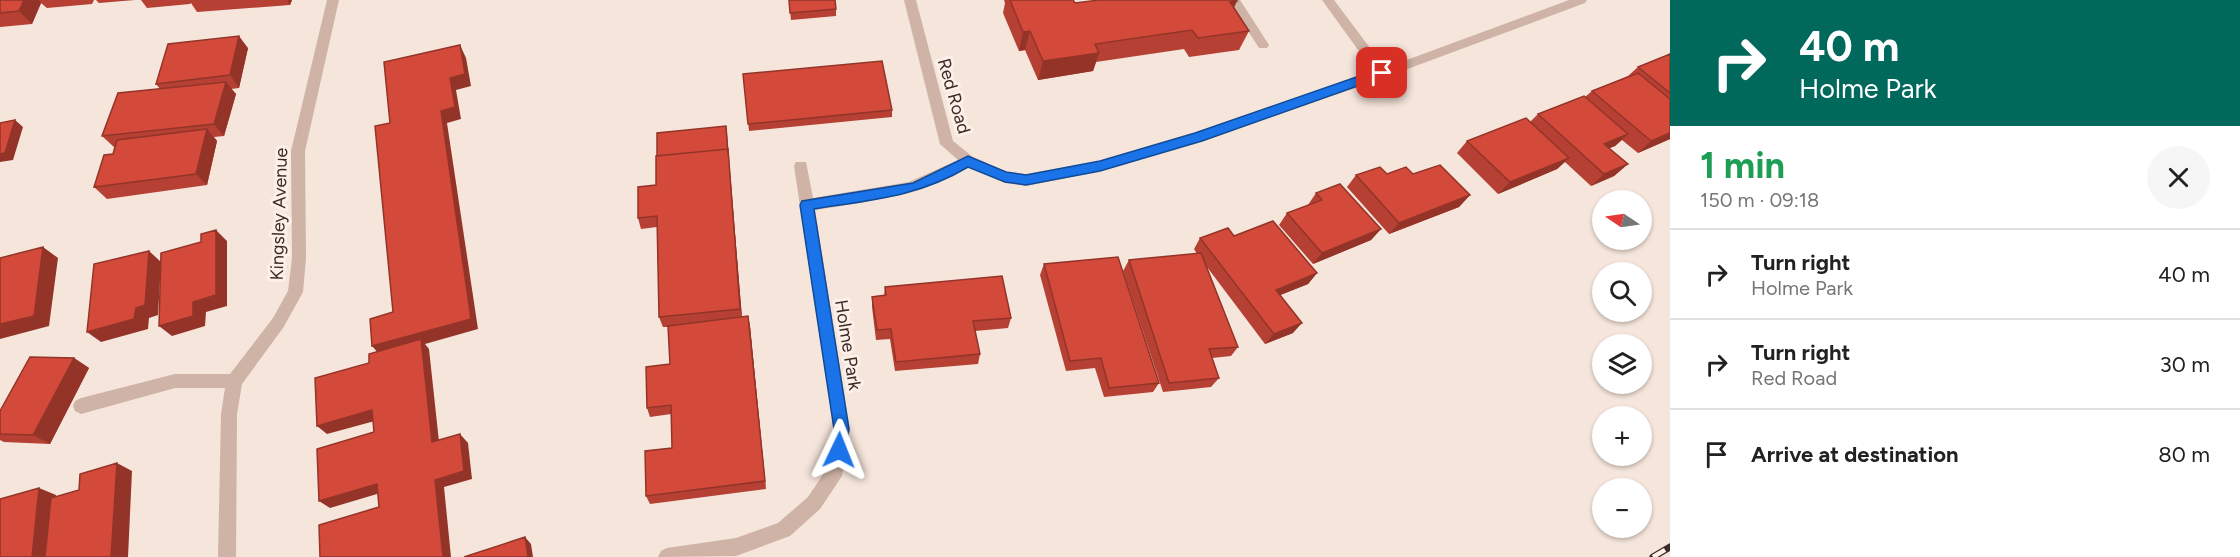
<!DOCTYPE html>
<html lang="en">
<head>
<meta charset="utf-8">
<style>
	body { margin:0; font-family:Figtree,sans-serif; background:#f6f6f6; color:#222; height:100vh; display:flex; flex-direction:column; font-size:22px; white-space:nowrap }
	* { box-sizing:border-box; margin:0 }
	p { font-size:20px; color:#767676 }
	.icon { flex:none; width:33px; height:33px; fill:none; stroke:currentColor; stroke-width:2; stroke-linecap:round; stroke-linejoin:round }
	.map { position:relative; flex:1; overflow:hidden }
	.details { display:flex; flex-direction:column; background:#fff; width:570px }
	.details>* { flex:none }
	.hud { background:#00695c; color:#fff; overflow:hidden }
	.needle { width:39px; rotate:283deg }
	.fabs { position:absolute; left:1592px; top:190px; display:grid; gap:12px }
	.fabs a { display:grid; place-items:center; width:60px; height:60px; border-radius:50%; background:#fff; box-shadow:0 2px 4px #0004; font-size:30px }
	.pin { position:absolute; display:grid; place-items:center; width:51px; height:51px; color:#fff; margin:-26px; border-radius:12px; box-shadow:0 3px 9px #0006 }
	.me { position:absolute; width:66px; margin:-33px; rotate:2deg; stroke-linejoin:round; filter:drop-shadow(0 0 4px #0008) }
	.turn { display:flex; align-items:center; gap:21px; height:126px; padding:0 30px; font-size:27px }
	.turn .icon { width:78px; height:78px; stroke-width:2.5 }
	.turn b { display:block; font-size:42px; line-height:51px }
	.round { display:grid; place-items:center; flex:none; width:63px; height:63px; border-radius:32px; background:#f6f6f6 }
	.headline { display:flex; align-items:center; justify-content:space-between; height:102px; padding:0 30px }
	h1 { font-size:36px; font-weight:700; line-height:45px; color:#1e9e55 }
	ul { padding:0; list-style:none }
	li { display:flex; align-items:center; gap:18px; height:90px; padding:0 30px; border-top:2px solid #e0e0e0 }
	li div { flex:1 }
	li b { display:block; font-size:22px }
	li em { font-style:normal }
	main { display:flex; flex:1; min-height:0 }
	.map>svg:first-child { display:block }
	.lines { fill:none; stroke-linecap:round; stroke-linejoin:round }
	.service { fill:#ceb3a6; fill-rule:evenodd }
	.minor { fill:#ceb3a6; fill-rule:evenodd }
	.rail-casing { stroke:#3a2b27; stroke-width:7 }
	.rail { stroke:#fcf0e8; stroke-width:4.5; stroke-dasharray:14; stroke-linecap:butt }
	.wall { fill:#b54033 }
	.shaded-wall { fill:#943429 }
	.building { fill:#d34a3b; stroke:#943429; stroke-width:1.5 }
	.route { fill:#1a73e8; stroke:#114b97; stroke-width:1.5 }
	.labels { text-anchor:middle; stroke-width:6; stroke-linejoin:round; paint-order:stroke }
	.street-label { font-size:18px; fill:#3a2b27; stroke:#fcf0e8 }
</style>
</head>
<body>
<main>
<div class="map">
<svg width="1670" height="557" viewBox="0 0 1670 557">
	<rect width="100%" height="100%" fill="#f5e5db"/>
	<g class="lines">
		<!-- service -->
		<path class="service" d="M1228 0H1240L1269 45 1267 48H1259Z"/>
		<!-- minor -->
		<path class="minor" d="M327 0H339L305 151 306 258 303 292 283 328 242 384 237 414 236 557H218L221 414 225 388H175L81 414 75 411 73 406 75 401 81 398 175 374H230L273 318 288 291 292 258 291 151Z
			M904 0H916L953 141 973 157 1007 172 1026 174 1100 161 1195 133 1374 72 1322 0H1334L1385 68 1569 0H1587L1585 3 1367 84 1202 141 1100 171 1026 186 1005 183 969 167C920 194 869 202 815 210L850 430 842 476 820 509 790 536 736 556 658 557 661 551 667 548 736 538 778 523 808 497 828 467 834 430 794 166 796 162H806L813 198 909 182 958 160 940 144Z"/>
		<defs>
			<path id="rail" d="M1653 557 1670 547"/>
		</defs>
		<!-- rail casing -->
		<use href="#rail" class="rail-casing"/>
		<!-- rail -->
		<use href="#rail" class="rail"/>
	</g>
	<!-- wall -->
	<path class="wall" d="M0 0H94L92 4 47 8 41 3 32 24 0 27Z
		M96 0H135L99 3Z
		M141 0H292L290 5 197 12 191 3 190 4 147 8Z
		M789 0 836 9V16L791 20Z
		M1004 0H1073L1075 3 1237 1 1234 7 1249 31 1239 50 1189 57 1184 49 1096 62 1093 71 1038 80 1025 50 1019 51 1003 13 1005 3Z
		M248 48 239 88 231 89 236 94 224 136 214 137 217 141 207 185 107 199 94 187 113 154 115 148 102 136 160 89 156 84Z
		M1670 53V139L1638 153 1622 140 1615 146 1609 148 1628 164 1614 176 1591 186 1565 162 1557 169 1498 194 1457 153 1467 141 1530 122 1538 114 1585 97 1592 91 1628 76 1638 67 1667 55Z
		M743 74 892 110V117L749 131Z
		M726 126 742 317 748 316 750 326 766 489 650 504 646 496 672 448 671 414 650 417 647 408 670 364 668 327H663L659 317 657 227 641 229 638 218 656 185Z
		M1387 174H1413L1470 195 1459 207 1389 234 1347 187 1356 175Z
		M1316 193 1381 229 1371 240 1313 264 1279 225 1287 213 1308 205Z
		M1234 236 1317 273 1308 284 1280 295 1293 333 1265 344 1207 267 1238 347 1231 356 1212 358 1219 378 1211 387 1163 392 1123 271 1129 260 1197 254 1194 249 1200 238Z
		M1044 264 1159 383 1153 392 1104 397 1095 368 1066 371 1040 275Z
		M885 287 1011 318 1008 328 975 331 980 354 978 364 895 371 890 339 876 340 872 307V297L884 296Z
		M74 358 89 368 50 444 4 442 0 440V411Z"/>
	<!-- shaded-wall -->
	<path class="shaded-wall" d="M24 0H39L41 3 32 24 19 11Z
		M287 0H292L290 5Z
		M1237 1 1228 20 1230 2Z
		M1030 31 1025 50 1019 51 1023 32Z
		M239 36 248 48 239 88 230 75Z
		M460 45 466 58 471 86 456 90 461 119 447 123 478 329 425 344 429 349 440 451 432 442 381 356 372 346 471 319 441 111Z
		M1099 53 1093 71 1038 80 1043 61Z
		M226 82 236 94 224 136 214 124Z
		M15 120 23 127 13 160 0 162V154Z
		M726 126 727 133 742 319 740 309Z
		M207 129 217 141 207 185 196 174Z
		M1670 133V139L1638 153 1651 141Z
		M1628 134 1615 146 1591 156 1604 144Z
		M1569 158 1557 169 1498 194 1510 182Z
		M1628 164 1614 176 1591 186 1604 174Z
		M1470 195 1459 207 1389 234 1399 223Z
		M1381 229 1371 240 1313 264 1322 253Z
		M216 230 227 241V306L206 312 205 326 172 336 159 326 193 302Z
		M43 247 58 258 49 326 0 339V324Z
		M149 251 161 262 158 315 149 318 148 329 101 342 87 332 136 308Z
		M1317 273 1308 284 1268 300 1276 290Z
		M748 316 750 326 766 489 765 481Z
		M1302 323 1293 333 1265 344 1274 334Z
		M74 358 89 368 50 444 33 435Z
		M372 410 382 419 327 434 317 426Z
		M460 434 468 443 472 479 444 487 451 557H443L435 480Z
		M117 463 132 471 128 557H111Z
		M377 484 387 491 330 508 319 501Z
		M39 488 56 495 50 557H32Z
		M525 537 531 544 533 557H528Z"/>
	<!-- building -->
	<path class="building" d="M0 0H24L19 11 0 13Z
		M789 0H835L836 9 790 13Z
		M1010 0H1073L1075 3 1099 0H1236L1237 1 1230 2 1249 31 1198 38 1192 30 1095 44 1099 53 1043 61 1030 31 1023 32Z
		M239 36 230 75 156 84 168 44Z
		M460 45 465 74 450 78 455 107 441 111 471 319 372 346 370 319 393 312 375 126 390 123 384 62Z
		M1670 54V93L1638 67Z
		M882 61 892 110 748 124 743 74Z
		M1638 73 1670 99V133L1651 141 1592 91Z
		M226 82 214 124 102 136 118 93Z
		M1584 96 1628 134 1604 144 1628 164 1604 174 1538 114Z
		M1526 118 1569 158 1510 182 1467 141Z
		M15 120 5 153 0 154V123Z
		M726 126 728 154V149L657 156V133Z
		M207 129 196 174 94 187 104 155 113 154 117 140Z
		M728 149 740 309 659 317 657 216 638 218V187L656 185V156Z
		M1440 165 1470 195 1399 223 1356 175 1380 167 1387 174 1406 167 1413 174Z
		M1340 184 1381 229 1322 253 1287 213 1322 200 1316 193Z
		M1273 221 1317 273 1276 290 1302 323 1274 334 1200 238 1228 228 1234 236Z
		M216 230V295L193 302V316L159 326 161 253 201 242V234Z
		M43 247 34 316 0 324V258Z
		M149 251 145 305 136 308 134 319 87 332 94 264Z
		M1201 253 1238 347 1209 349 1219 378 1169 383 1129 260Z
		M1118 257 1159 383 1109 388 1101 358 1070 361 1044 264Z
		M1002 276 1011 318 973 321 980 354 896 362 891 329 877 330 872 297 886 295 885 287Z
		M748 316 765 481 646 496 645 451 672 448 671 405 647 408 646 367 670 364 668 326Z
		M421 339 432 442 460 434 464 471 435 480 443 557H320L319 525 379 507 377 484 319 501 317 449 374 432 372 410 317 426 315 378 369 363V354Z
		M30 357 74 358 33 435 0 434V411Z
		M117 463 111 557H45L51 498 79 490 80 474Z
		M39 488 32 557H0V499Z
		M525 537 528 557H464Z"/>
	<!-- route -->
	<path class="route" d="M1382 68 1388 73 1386 76 1202 141 1100 171 1026 185 1005 182 968 167C918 197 871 200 814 209L849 429 844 455 839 457 834 455 831 450 834 429 800 205 802 201 913 183 968 156 1006 172 1026 175 1100 161 1195 133Z"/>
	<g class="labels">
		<!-- street labels -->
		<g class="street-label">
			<text transform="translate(954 96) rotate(74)" y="6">Red Road</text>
			<text transform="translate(279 214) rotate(-88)" y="6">Kingsley Avenue</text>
			<text transform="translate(848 345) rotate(81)" y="6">Holme Park</text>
		</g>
	</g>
</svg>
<div class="fabs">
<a><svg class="needle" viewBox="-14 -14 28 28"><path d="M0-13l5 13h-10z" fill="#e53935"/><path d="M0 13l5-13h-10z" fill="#767676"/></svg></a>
<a><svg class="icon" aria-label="search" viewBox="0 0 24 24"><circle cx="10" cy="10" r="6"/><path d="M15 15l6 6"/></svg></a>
<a><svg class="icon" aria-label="layers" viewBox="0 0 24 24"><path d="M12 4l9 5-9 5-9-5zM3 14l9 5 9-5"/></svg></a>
<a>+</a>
<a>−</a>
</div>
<div class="pin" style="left:1382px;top:73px;background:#d93025"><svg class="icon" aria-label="arrive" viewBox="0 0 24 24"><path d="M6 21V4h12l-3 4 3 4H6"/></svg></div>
<svg class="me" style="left:839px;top:450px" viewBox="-20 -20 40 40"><path d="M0-17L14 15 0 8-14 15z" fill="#1a73e8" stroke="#fff" stroke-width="4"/></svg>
</div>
<section class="details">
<div class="hud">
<div class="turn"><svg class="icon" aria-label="right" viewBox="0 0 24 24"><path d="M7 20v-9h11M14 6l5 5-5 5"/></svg><div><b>40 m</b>Holme Park</div></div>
</div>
<div class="headline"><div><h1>1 min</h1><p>150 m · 09:18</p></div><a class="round"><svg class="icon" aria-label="close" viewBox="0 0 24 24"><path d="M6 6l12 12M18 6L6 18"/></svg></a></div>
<ul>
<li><svg class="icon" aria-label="right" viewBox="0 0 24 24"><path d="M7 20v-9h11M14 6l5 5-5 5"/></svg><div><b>Turn right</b><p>Holme Park</p></div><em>40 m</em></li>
<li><svg class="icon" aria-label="right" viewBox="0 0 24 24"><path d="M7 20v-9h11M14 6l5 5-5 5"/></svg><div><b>Turn right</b><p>Red Road</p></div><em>30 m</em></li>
<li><svg class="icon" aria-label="arrive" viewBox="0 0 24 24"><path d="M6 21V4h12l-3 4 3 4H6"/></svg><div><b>Arrive at destination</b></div><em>80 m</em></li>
</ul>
</section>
</main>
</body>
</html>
